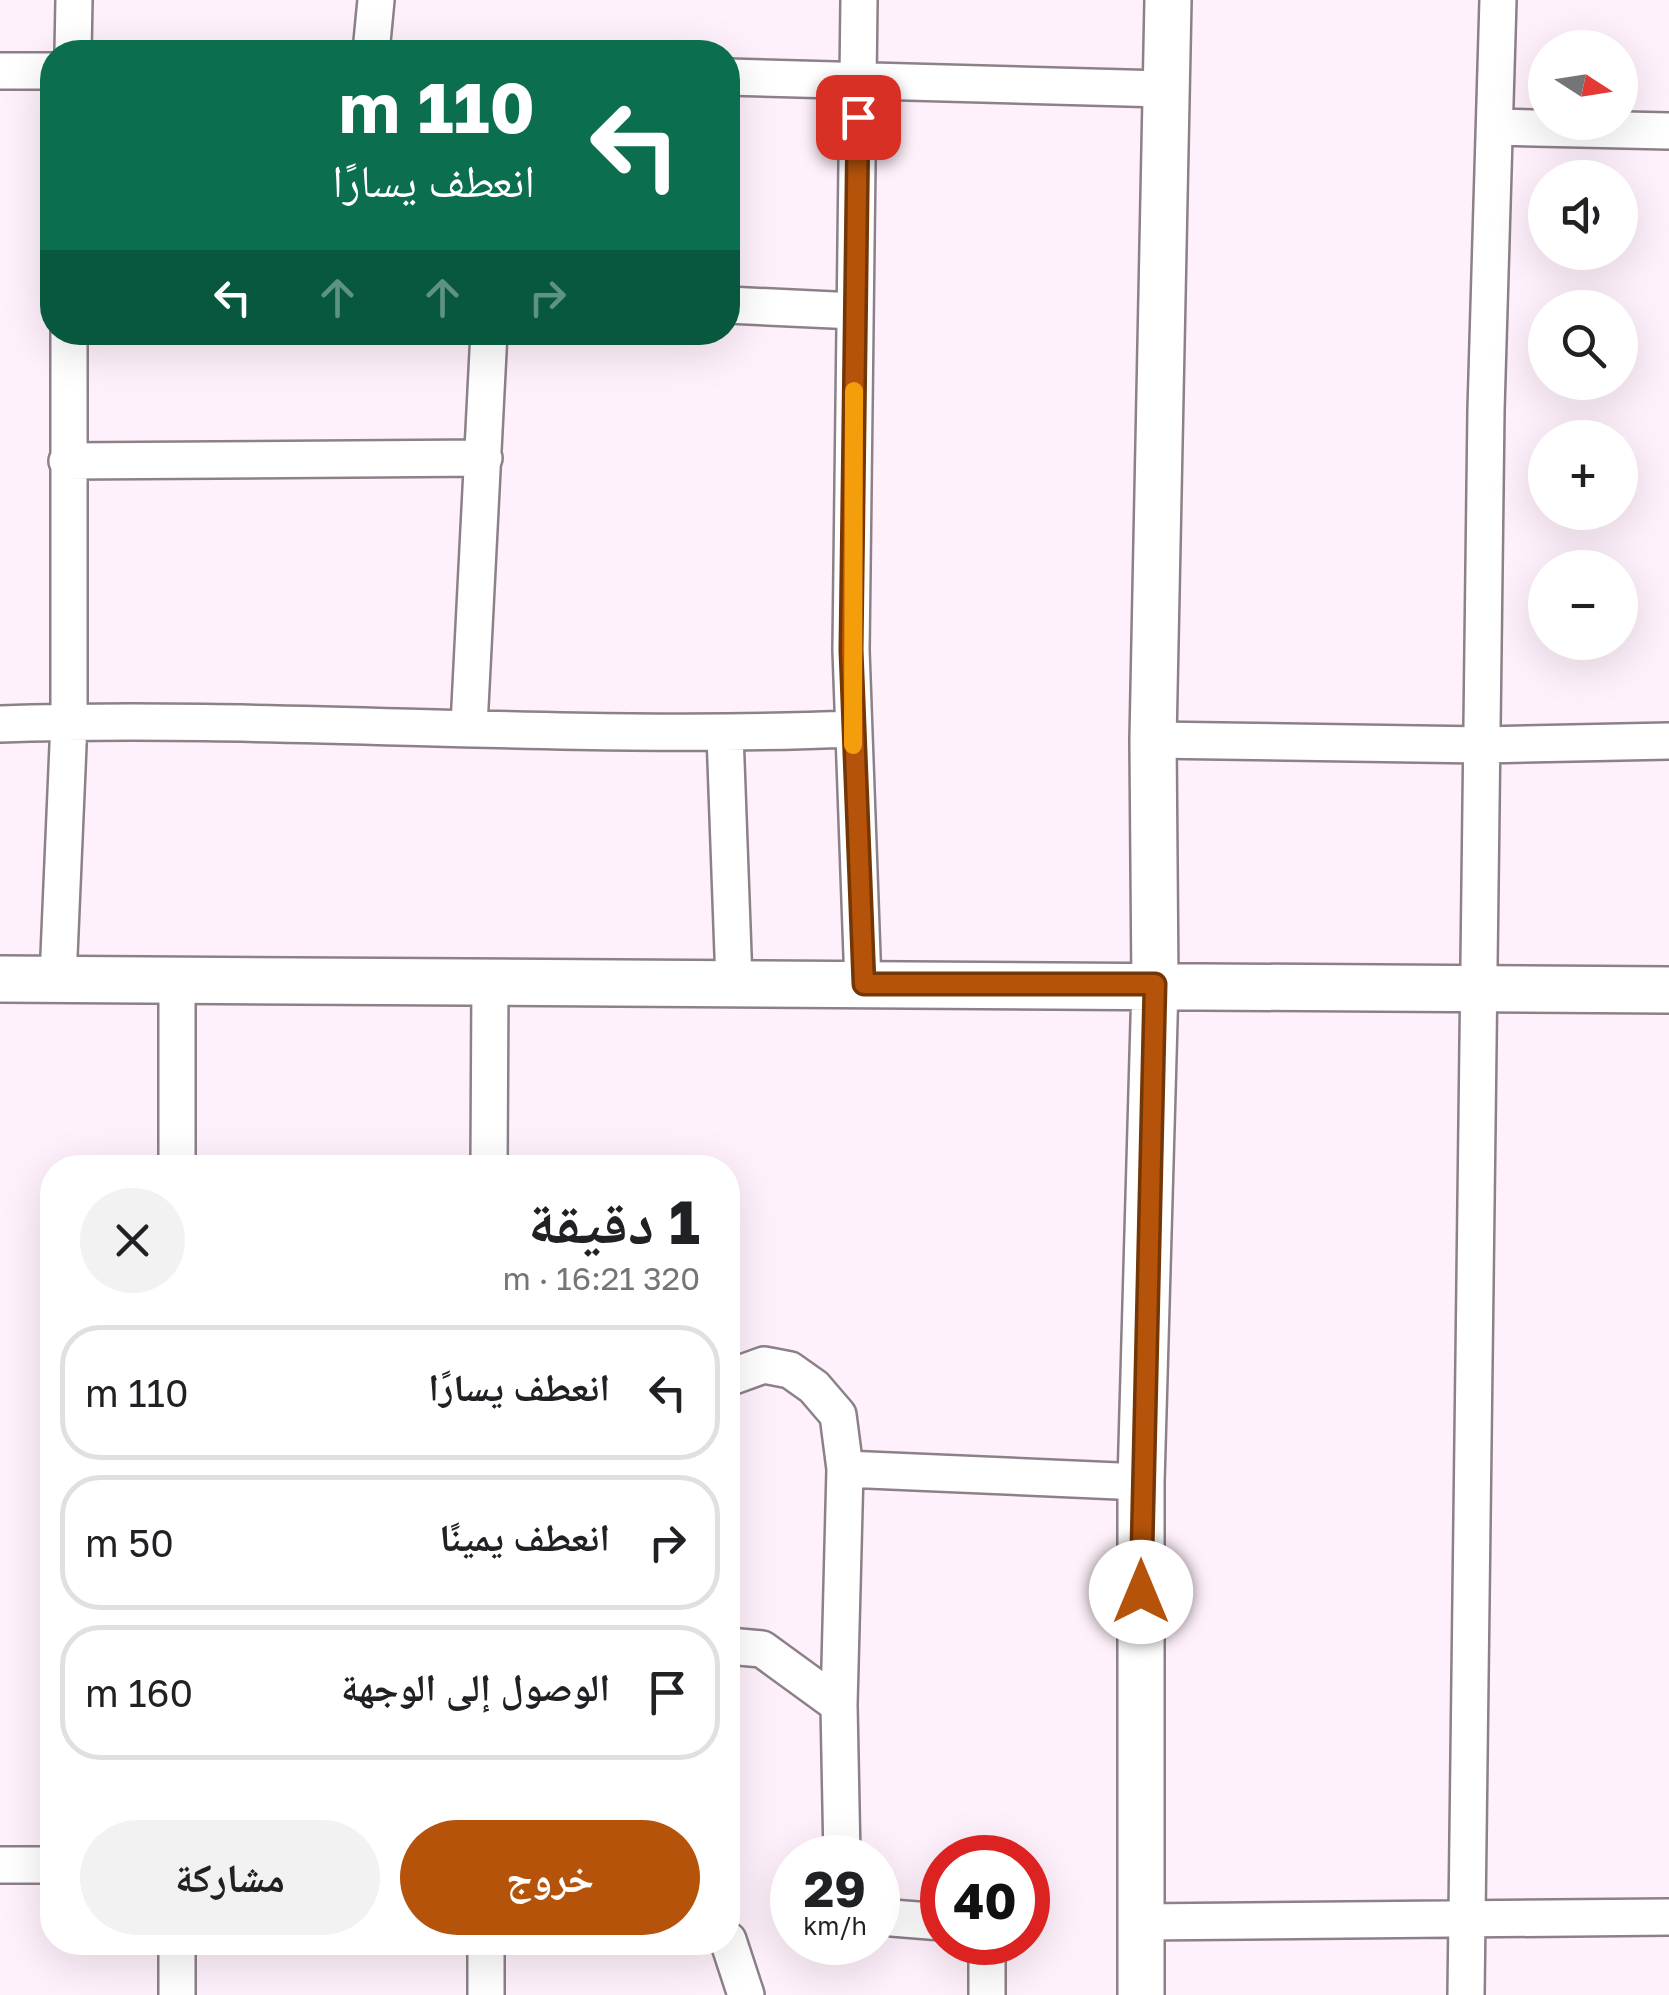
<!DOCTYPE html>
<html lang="ar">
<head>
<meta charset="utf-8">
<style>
	body { margin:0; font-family:"Golos Text","Noto Naskh Arabic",sans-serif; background:#f2f2f2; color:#202124; direction:rtl; height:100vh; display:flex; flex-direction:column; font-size:38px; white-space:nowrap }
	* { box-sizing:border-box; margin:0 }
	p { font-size:32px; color:#757577 }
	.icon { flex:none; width:55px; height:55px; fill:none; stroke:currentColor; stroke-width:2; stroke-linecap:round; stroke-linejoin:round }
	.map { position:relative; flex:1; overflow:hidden; direction:ltr }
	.sheet { position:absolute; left:40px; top:1155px; width:700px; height:800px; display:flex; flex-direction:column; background:#fff; border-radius:40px; box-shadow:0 10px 40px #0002; direction:rtl }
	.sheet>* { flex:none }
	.hud { position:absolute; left:40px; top:40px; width:700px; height:305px; border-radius:40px; box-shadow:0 10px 40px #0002; direction:rtl; background:#0b6e4f; color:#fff; overflow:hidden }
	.needle { width:65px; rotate:102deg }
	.buttons { position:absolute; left:1528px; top:30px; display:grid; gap:20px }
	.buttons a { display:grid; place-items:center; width:110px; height:110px; border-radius:50%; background:#fff; box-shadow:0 10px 40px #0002; font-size:50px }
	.speed { position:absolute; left:770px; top:1835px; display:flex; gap:20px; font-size:50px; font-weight:700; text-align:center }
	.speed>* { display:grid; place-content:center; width:130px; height:130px; border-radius:50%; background:#fff; box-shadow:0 10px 40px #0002; line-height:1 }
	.speed small { font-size:25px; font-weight:400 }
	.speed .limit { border:15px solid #d22; background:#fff; color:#111 }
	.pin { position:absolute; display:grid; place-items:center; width:85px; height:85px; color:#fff; margin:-42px; border-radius:20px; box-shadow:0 5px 15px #0006 }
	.me { position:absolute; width:110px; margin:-55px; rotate:0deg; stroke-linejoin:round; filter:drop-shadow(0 0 8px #0008) }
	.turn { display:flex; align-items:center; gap:35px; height:210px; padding:0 40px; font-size:45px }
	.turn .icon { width:130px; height:130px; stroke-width:2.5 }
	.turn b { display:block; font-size:70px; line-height:85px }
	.lanes { display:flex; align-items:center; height:95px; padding:0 40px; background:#0003; justify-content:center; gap:50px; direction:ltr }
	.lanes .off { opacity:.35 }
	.round { display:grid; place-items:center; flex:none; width:105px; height:105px; border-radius:52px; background:#f2f2f2 }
	.headline { display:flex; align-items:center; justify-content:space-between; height:170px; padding:0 40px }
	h1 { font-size:60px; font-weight:700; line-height:75px }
	.button { display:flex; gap:20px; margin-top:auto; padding:20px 40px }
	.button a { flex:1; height:115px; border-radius:60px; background:#b45309; color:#fff; font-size:40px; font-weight:700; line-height:115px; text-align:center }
	.button a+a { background:#f2f2f2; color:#202124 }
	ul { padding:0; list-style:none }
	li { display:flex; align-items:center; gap:30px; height:135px; margin:0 20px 15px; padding:0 20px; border:5px solid #e0e0e0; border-radius:40px }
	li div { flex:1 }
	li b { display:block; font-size:38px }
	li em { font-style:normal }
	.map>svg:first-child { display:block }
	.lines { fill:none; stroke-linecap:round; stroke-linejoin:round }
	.minor-casing { stroke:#8c8089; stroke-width:40 }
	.tertiary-casing { stroke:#8c8089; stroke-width:50 }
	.minor { stroke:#fff; stroke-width:35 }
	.tertiary { stroke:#fff; stroke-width:45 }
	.route-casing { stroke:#753606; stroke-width:25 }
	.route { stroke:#b45309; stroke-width:18 }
	.slow { stroke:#f59e0b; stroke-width:18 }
</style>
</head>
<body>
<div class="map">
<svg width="1669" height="1995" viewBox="0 0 1669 1995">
	<rect width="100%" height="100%" fill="#fff1fb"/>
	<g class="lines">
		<defs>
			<path id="minor" d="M859 0 851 650 863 984
				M73 52 74 0
				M371 52 376 0
				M0 71H52
				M728 77 1164 89
				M1495 127 1669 131
				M728 305 855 311
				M67 461 484 458
				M0 724C284 715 569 741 852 729
				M469 726 489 332
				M725 734 734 982
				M1153 740 1483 745 1669 741
				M58 979 69 722V332
				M177 1168V980
				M489 1168 490 982
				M728 1378 764 1365 790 1370 814 1387 838 1415 845 1469 839 1705 842 1858
				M845 1469 1141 1482
				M728 1646 762 1649 839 1705
				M0 1865H52
				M878 1910 892 1918 942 1922
				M1142 1922 1669 1917
				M728 1940 746 1995
				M486 1942V1995
				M982 1942 987 1955V1995
				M177 1995V1942
				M1466 1995 1486 410 1498 0"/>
			<path id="tertiary" d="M0 979 1669 990
				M1141 1995V1482L1155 985 1153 740 1168 0"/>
		</defs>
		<!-- minor casing -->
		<use href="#minor" class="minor-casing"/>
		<!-- tertiary casing -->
		<use href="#tertiary" class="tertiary-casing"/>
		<!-- minor -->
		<use href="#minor" class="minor"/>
		<!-- tertiary -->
		<use href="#tertiary" class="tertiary"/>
	</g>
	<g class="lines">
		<defs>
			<path id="route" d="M858 117 851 650 864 984H1155L1141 1592"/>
		</defs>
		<!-- route casing -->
		<use href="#route" class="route-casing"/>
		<!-- route -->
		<use href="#route" class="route"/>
		<!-- slow -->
		<path class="slow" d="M853 745 854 391"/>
	</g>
</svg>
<div class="buttons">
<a><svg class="needle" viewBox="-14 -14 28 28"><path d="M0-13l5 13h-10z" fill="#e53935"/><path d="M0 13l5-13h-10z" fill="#757577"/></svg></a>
<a><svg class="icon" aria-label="sound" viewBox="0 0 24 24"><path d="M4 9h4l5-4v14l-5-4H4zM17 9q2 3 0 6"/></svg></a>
<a><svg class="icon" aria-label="search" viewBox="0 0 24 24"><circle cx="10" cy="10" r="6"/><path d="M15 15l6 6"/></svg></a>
<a>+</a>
<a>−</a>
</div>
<div class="speed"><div>29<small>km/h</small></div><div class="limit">40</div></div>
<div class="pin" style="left:858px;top:117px;background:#d93025"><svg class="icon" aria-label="arrive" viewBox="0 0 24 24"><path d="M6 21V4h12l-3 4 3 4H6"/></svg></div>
<svg class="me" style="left:1141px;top:1592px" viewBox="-20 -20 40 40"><circle r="19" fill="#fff"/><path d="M0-13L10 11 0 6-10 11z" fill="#b45309"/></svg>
<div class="hud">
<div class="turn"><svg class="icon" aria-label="left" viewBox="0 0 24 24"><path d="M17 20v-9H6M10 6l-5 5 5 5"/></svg><div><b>110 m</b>انعطف يسارًا</div></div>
<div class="lanes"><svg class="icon" aria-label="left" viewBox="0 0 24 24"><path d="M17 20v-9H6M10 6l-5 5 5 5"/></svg><svg class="icon off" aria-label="ahead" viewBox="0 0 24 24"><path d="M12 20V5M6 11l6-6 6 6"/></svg><svg class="icon off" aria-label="ahead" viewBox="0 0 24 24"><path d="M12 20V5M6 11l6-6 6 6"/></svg><svg class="icon off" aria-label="right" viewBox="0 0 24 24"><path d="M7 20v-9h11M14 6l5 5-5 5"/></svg></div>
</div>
<section class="sheet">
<div class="headline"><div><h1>1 دقيقة</h1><p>320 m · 16:21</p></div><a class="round"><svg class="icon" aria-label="close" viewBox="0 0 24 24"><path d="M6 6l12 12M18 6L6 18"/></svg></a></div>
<ul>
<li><svg class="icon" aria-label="left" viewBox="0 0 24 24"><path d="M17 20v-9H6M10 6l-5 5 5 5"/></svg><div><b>انعطف يسارًا</b></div><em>110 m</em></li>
<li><svg class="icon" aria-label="right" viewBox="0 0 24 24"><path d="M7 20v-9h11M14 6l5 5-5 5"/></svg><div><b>انعطف يمينًا</b></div><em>50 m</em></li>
<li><svg class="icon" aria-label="arrive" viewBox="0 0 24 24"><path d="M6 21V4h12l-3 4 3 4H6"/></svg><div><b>الوصول إلى الوجهة</b></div><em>160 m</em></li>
</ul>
<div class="button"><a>خروج</a><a>مشاركة</a></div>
</section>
</div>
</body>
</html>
